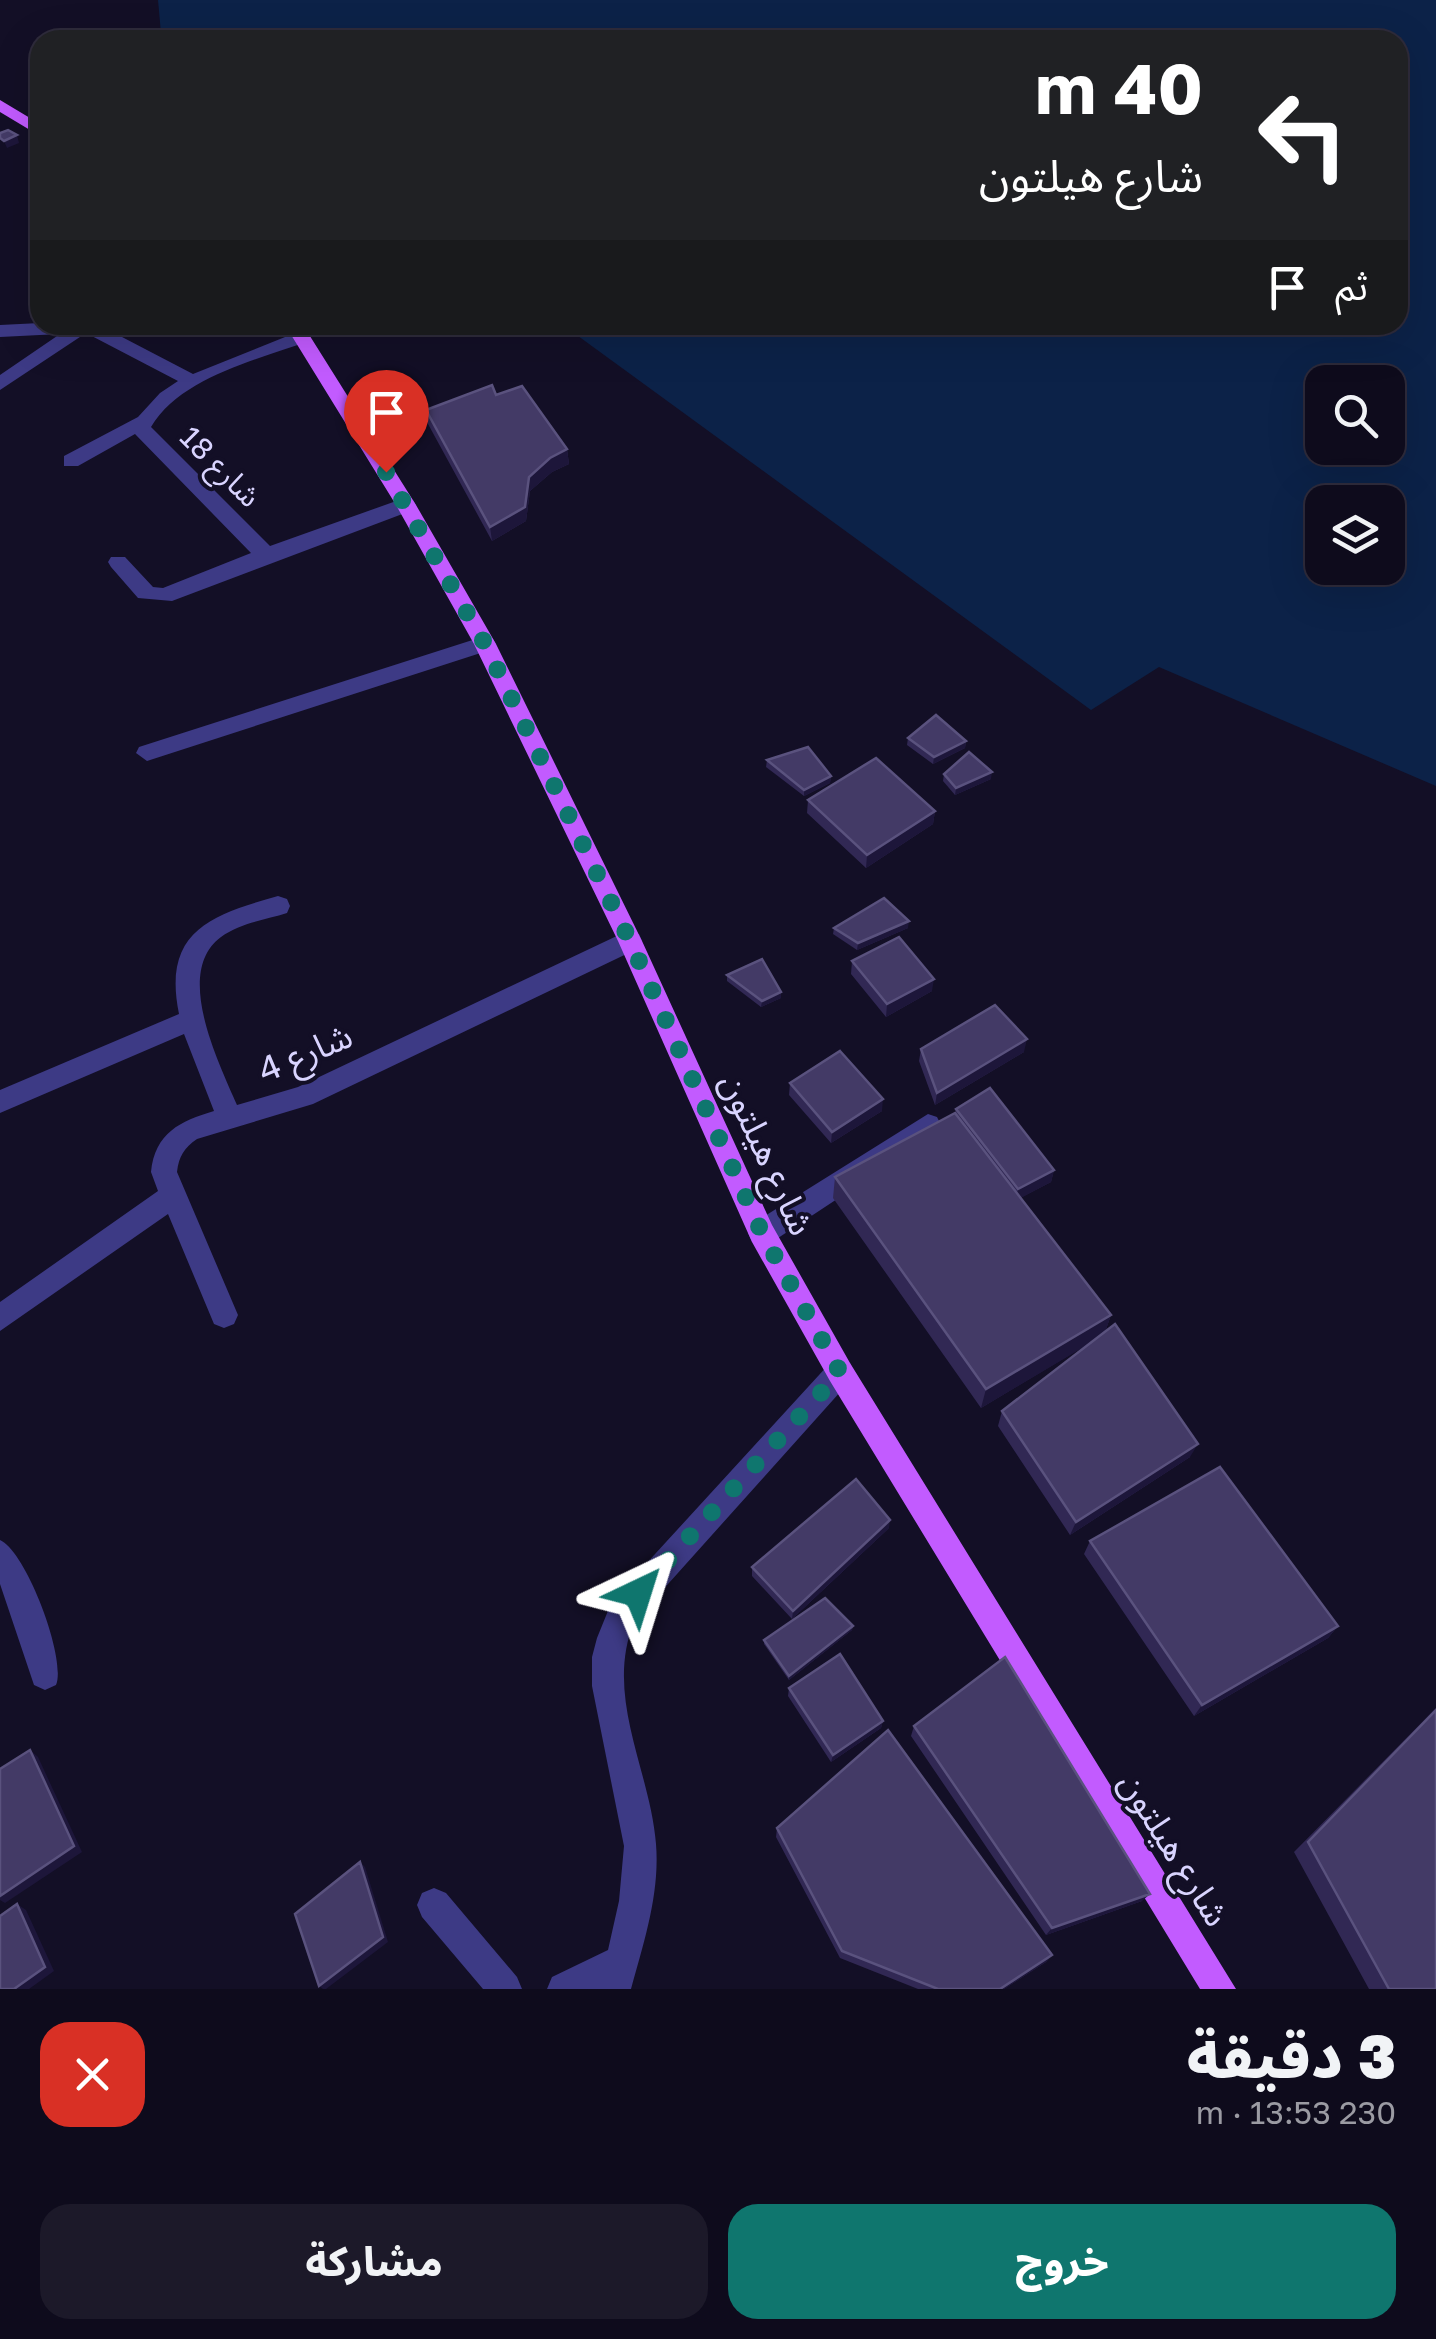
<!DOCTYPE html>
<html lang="ar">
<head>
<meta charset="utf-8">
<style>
	body { margin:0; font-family:"Golos Text","Noto Sans Arabic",sans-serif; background:#1c1929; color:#f1f3f6; direction:rtl; height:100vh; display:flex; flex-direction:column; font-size:38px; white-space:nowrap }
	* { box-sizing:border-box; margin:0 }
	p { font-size:32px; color:#9b9ba3 }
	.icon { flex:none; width:55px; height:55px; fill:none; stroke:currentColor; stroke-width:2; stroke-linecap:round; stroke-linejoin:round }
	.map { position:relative; height:1989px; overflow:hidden; direction:ltr }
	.side { display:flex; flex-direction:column; background:#0e0b1c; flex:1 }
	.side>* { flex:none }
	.top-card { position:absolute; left:30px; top:30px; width:1378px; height:305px; border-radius:30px; box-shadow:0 10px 40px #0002,0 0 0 2px #2e2b3b; direction:rtl; background:#202124; color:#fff; overflow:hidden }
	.controls { position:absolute; left:1305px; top:365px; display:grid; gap:20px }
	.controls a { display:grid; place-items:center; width:100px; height:100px; border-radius:20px; background:#0e0b1c; box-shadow:0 10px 40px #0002,0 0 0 2px #2e2b3b; font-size:50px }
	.pin { position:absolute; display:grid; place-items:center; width:85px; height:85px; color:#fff; margin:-102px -42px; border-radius:50% 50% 50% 0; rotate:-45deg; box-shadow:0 0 10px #0007 }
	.pin .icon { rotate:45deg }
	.me { position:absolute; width:110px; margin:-55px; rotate:41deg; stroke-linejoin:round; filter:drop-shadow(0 0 8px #0008) }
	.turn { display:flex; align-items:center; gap:35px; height:210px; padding:0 40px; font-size:45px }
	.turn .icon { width:130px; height:130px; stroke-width:2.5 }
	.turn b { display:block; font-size:70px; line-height:85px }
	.then { display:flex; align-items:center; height:95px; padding:0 40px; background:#0003; gap:20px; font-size:38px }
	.round { display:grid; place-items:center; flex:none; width:105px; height:105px; border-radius:30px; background:#1c1929 }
	.head { display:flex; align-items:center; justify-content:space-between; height:170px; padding:0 40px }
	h1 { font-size:60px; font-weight:800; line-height:75px }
	.primary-button { display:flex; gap:20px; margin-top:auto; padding:20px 40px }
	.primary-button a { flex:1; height:115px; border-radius:30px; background:#0f766e; color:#fff; font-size:40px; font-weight:800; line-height:115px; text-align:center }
	.primary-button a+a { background:#1c1929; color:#f1f3f6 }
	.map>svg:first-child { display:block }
	.water { fill:#0c2248; fill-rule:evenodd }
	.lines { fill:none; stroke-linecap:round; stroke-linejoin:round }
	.minor { fill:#3d3a85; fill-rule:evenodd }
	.major { fill:#c25bff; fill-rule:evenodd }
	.wall { fill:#312854 }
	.shaded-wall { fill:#1d163a }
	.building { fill:#433a66; stroke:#5a527e; stroke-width:2.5 }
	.route { stroke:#0f766e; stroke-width:18; stroke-dasharray:0 32.4 }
	.labels { text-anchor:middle; stroke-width:8; stroke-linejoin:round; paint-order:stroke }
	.far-street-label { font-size:30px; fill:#d9d4ff; stroke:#130f26 }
	.street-label { font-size:35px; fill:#d9d4ff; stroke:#130f26 }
</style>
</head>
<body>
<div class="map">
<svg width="1436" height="1989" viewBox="0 0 1436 1989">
	<rect width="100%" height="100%" fill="#130f26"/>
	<!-- water -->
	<path class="water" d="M158 0H1436V786L1159 667 1091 710 563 325H1398V40H172L161 33ZM1322 382H1388V448H1322ZM1322 502H1388V568H1322Z"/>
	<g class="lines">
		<!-- minor -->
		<path class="minor" d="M40 323 99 325 193 374 295 333H309V341C257 360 181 377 151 427L270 546 399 500H413L416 505 413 510 172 601 138 598 111 567 108 562 111 557H125L153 587 163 588 251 553 135 434 78 466H64V456L138 417 160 393 178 381 86 333 0 390V375L60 334 0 337V325Z
			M485 636 493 639 496 644 493 649 147 761 136 753 139 747Z
			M278 896 287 899 290 906 287 913C265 920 240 923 221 937 173 972 219 1063 237 1105L298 1087 621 934H639L642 941 639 948 313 1104 197 1139C184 1148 179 1156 177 1172L238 1315 234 1324 224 1328 214 1324 168 1214 0 1331V1302L158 1191 151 1172C155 1133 180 1121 214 1111L184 1034 0 1113V1090L179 1014C162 931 211 915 278 896Z
			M928 1114 937 1117 941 1125 937 1133 772 1242 762 1245 752 1242 748 1233 752 1224Z
			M840 1359 850 1363 854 1372 850 1381 634 1622C604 1697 650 1769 656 1844 660 1893 644 1942 631 1989H547L552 1977 608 1950 619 1901 624 1846 592 1686V1657L597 1638 612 1601 830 1363Z
			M0 1540C26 1551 67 1659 56 1685L45 1690 34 1685 0 1584Z
			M434 1888 446 1893 517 1977 522 1989H483L422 1917 417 1905 422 1893Z"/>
		<!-- major -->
		<path class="major" d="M0 100 40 124V136L0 112Z
			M285 325H303L416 505 496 644 642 941 772 1225 850 1363 1236 1989H1200L830 1381 752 1242 618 941 474 644 396 505Z"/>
	</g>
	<!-- wall -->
	<path class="wall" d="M496 395 567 449 569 464 552 472 530 491 526 521 492 541 428 424 426 410Z
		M908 738 966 741 965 748 933 764 907 745Z
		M767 760 831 776 830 783 804 796 766 767Z
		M944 774 991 779 955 795 943 781Z
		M808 800 935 811 933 824 866 868 807 813Z
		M834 928H908L857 950 833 934Z
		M852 961 932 991 886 1017 851 974Z
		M727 975 781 992V998L761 1007 727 981Z
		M921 1049 1024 1052 935 1105 919 1061Z
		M790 1083 882 1111 831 1143 789 1095Z
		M956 1109 1054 1170 1051 1182 1020 1198 1111 1315 1105 1332 1190 1457 1070 1535 998 1426 1002 1411 1093 1341 981 1408 833 1198 835 1177 955 1114Z
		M889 1528 792 1619 752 1576V1567Z
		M1090 1541 1338 1626 1328 1638 1194 1716 1084 1554Z
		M853 1626 852 1630 789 1680 764 1644V1640Z
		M789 1688 883 1721 881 1728 831 1762 788 1696Z
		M1436 1708V1989H1369L1294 1852Z
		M914 1726 1142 1901 1046 1935 911 1736Z
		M777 1828 1052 1955 1046 1962 1004 1989H918L840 1958 776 1837Z"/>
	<!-- shaded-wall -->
	<path class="shaded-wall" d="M17 135 19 143 7 148 4 141Z
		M567 449 569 464 552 472 530 491 526 521 492 541 490 527 529 477 550 458Z
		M966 741 965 748 933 764 934 757Z
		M992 772 991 779 955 795 956 788Z
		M831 776 830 783 804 796V790Z
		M935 811 933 824 866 868 867 855Z
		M909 921 908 928 857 950 858 943Z
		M934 979 932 991 886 1017 887 1004Z
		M781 992V998L761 1007 762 1001Z
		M1027 1039 1024 1052 935 1105 937 1093Z
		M883 1099 882 1111 831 1143 832 1132Z
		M1054 1170 1051 1182 1015 1201 1018 1189Z
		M1111 1315 1104 1335 981 1408 986 1389Z
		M1198 1444 1190 1457 1070 1535 1076 1522Z
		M890 1520 889 1528 792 1619 793 1611Z
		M853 1626 852 1630 789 1680V1676Z
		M1338 1626 1328 1638 1194 1716 1202 1705Z
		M883 1721 881 1728 831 1762 833 1755Z
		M30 1750 38 1757 82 1852 5 1903 0 1900V1896Z
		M360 1862 365 1867 388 1942 326 1989H323L319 1986Z
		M1150 1894 1142 1901 1046 1935 1052 1928Z
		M17 1904 26 1910 54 1971 29 1989H14Z
		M1052 1955 1046 1962 1004 1989H1000Z"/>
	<!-- building -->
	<path class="building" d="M8 130 17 135 4 141 0 138V133Z
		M492 385 496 395 522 386 567 449 550 458 529 477 525 507 490 527 426 410Z
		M936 715 966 741 934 757 908 738Z
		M808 747 831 776 804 790 767 760Z
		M969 752 992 772 956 788 944 774Z
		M876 758 935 811 867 855 808 800Z
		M884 898 909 921 858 943 834 928Z
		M899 937 934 979 887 1004 852 961Z
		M762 959 781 992 762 1001 727 975Z
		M995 1005 1027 1039 937 1093 921 1049Z
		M840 1051 883 1099 832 1132 790 1083Z
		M990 1088 1054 1170 1018 1189 956 1109Z
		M955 1113 1111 1315 986 1389 835 1177Z
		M1115 1324 1198 1444 1076 1522 1002 1411Z
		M1220 1467 1338 1626 1202 1705 1090 1541Z
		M856 1479 890 1520 793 1611 752 1567Z
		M825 1598 853 1626 789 1676 764 1640Z
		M840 1654 883 1721 833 1755 789 1688Z
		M1005 1657 1150 1894 1052 1928 914 1726Z
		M1436 1710V1989H1389L1308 1842Z
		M888 1730 1052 1955 1000 1989H938L842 1951 777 1828Z
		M30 1750 74 1846 0 1896V1769Z
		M360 1862 383 1937 319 1986 295 1914Z
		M17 1904 45 1967 14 1989H0V1916Z"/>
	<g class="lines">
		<!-- route -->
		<path class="route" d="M386 472 485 644 630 941 762 1233 840 1372 638 1593"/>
	</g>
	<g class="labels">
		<!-- far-street labels -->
		<g class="far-street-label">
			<text transform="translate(220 467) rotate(45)" y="10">شارع 18</text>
		</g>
		<!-- street labels -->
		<g class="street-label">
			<text transform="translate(305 1053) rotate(-23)" y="12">شارع 4</text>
			<text transform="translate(767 1154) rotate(65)" y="12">شارع هيلتون</text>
			<text transform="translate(1174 1849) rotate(58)" y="12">شارع هيلتون</text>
		</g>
	</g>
</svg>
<div class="controls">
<a><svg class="icon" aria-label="search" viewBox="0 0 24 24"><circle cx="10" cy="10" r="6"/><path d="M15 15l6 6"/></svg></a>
<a><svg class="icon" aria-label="layers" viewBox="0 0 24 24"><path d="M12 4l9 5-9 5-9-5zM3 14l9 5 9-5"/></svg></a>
</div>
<div class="pin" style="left:386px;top:472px;background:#d93025"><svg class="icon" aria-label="arrive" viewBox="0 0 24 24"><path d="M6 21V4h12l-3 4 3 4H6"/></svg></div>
<svg class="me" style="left:638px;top:1593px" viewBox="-20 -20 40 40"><path d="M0-17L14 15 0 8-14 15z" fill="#0f766e" stroke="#fff" stroke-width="4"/></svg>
<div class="top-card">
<div class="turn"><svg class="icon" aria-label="left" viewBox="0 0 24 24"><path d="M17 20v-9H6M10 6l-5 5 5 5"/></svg><div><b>40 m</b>شارع هيلتون</div></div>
<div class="then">ثم<svg class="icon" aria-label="arrive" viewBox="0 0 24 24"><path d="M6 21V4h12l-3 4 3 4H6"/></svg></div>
</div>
</div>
<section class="side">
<div class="head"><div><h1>3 دقيقة</h1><p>230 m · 13:53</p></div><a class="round" style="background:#d93025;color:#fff"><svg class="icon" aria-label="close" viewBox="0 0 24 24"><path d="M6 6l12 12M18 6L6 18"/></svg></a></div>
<div class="primary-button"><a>خروج</a><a>مشاركة</a></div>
</section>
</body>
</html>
